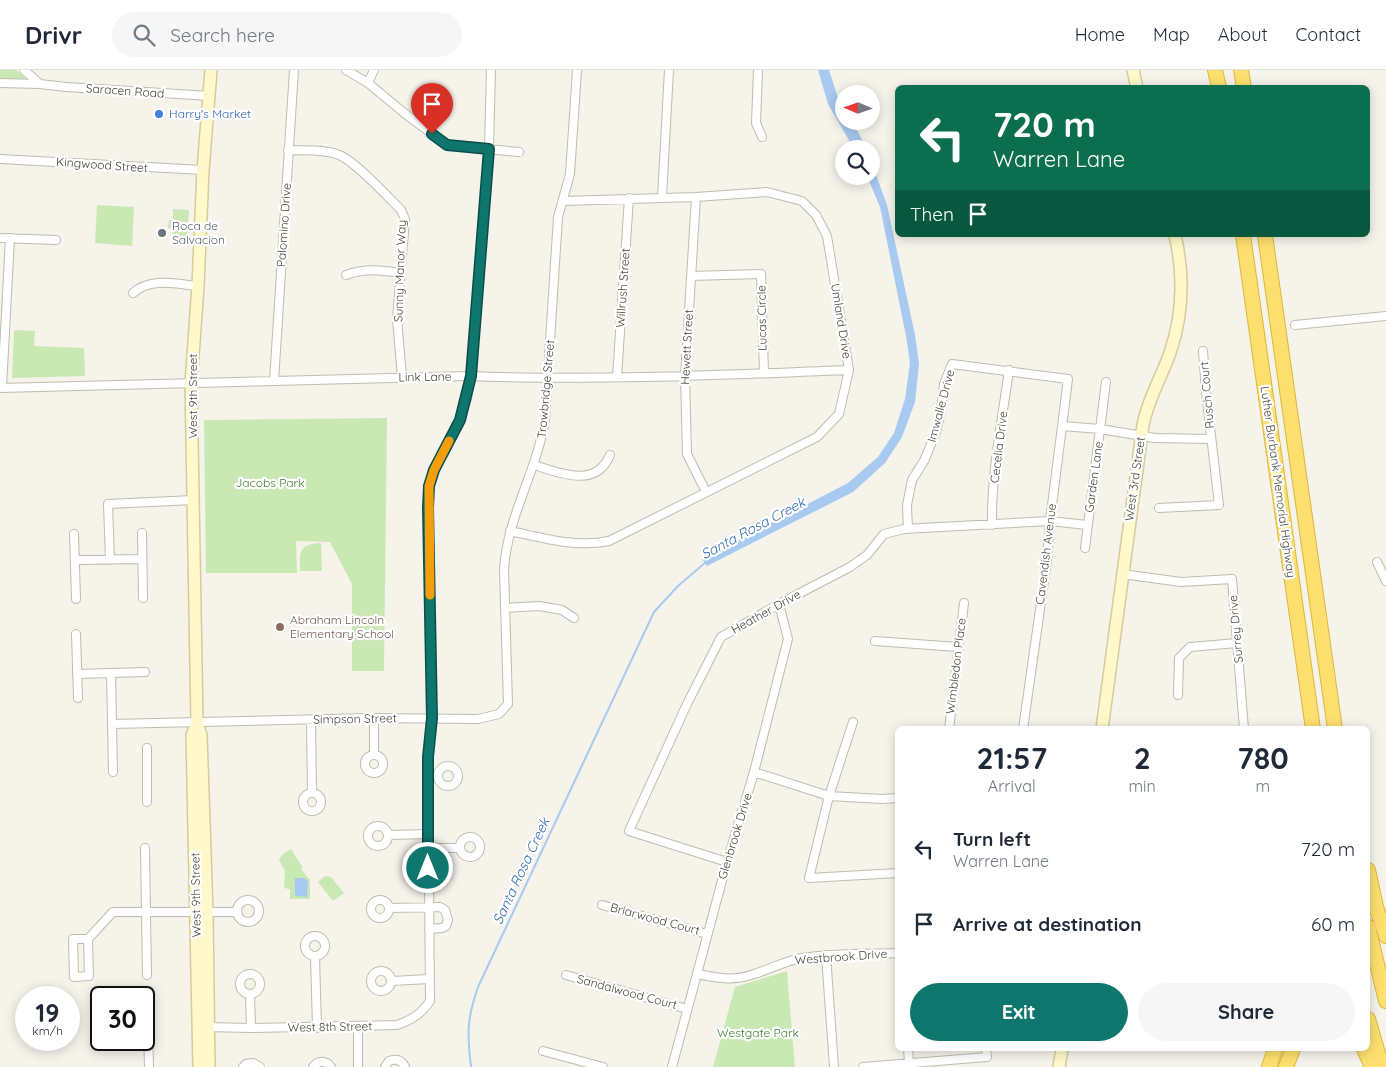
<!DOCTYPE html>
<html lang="en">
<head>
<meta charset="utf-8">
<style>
	body { margin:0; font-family:Quicksand,sans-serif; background:#f6f6f7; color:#1f2937; height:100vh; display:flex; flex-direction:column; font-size:19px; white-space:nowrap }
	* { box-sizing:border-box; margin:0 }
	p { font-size:16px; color:#747a83 }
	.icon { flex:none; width:28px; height:28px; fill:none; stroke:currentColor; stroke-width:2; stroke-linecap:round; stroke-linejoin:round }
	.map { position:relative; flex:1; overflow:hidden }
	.side { position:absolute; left:895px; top:656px; width:475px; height:325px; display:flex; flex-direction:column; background:#fff; border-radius:8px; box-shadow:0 2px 12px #0003 }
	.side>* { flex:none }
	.hud { position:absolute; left:895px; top:15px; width:475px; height:152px; border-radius:8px; box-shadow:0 2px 12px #0003; background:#0b6e4f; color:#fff; overflow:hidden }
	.needle { width:32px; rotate:272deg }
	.buttons { position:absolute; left:835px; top:15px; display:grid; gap:10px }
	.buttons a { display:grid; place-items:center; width:45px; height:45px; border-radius:50%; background:#fff; box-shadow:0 2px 12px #0003; font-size:25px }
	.speed { position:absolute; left:15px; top:916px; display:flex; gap:10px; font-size:25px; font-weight:700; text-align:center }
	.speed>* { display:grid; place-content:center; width:65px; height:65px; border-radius:50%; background:#fff; box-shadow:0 2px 12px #0003; line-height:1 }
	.speed small { font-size:12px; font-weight:400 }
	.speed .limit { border:2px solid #111; border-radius:8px; background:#fff; color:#111 }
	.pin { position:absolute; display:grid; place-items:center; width:42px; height:42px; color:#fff; margin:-51px -21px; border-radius:50% 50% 50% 0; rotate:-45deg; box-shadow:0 0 5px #0007 }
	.pin .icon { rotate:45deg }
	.me { position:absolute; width:55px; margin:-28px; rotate:0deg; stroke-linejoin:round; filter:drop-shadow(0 0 4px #0008) }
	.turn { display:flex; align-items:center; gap:18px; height:105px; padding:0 15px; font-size:22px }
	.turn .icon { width:65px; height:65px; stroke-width:2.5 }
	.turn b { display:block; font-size:35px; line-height:42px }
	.then { display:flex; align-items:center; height:48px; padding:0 15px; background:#0003; gap:10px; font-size:19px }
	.eta { display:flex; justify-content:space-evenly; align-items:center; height:85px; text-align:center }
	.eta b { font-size:30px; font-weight:700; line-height:35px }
	.button { display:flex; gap:10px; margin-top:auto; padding:10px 15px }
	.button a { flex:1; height:58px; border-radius:30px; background:#0f766e; color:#fff; font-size:20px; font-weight:700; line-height:58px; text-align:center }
	.button a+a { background:#f6f6f7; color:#1f2937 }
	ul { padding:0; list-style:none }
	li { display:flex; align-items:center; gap:15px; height:75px; padding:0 15px }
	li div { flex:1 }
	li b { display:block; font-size:19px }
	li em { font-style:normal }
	header { display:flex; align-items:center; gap:30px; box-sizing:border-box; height:70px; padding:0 25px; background:#fff; border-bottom:1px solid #e0e1e3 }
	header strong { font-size:24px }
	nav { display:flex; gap:28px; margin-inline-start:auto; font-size:18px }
	.search { width:350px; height:45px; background:#f6f6f7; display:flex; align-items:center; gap:12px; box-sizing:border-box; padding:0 18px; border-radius:28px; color:#747a83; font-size:19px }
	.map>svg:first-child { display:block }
	.green { fill:#cae8b4 }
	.water { fill:#a8c9f0 }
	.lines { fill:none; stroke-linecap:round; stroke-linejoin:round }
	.stream { stroke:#a8c9f0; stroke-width:2 }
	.street-casing { stroke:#c0bcad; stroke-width:10 }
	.secondary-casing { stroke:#d4cc9a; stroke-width:14 }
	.highway-casing { stroke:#dcb63d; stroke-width:16 }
	.street { stroke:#fff; stroke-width:8 }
	.secondary { stroke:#fef8cb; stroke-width:11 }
	.highway { stroke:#fcdf6e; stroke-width:14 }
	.route-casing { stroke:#0a4d48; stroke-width:12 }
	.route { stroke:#0f766e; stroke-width:9 }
	.slow { stroke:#f59e0b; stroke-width:9 }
	.shop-dot { fill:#3f7fe0; stroke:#fff; stroke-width:2 }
	.worship-dot { fill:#6b7280; stroke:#fff; stroke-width:2 }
	.education-dot { fill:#8d6e63; stroke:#fff; stroke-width:2 }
	.labels { text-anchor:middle; stroke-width:4.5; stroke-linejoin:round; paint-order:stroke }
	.street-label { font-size:12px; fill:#494538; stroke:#fff }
	.shop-label { font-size:12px; fill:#366cbe; stroke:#fff; text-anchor:start }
	.worship-label { font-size:12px; fill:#5b616d; stroke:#fff; text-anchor:start }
	.park-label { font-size:12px; fill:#3f7b2b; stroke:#fff }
	.education-label { font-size:12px; fill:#785e54; stroke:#fff; text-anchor:start }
	.water-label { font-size:14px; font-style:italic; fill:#316cb5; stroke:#fff }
</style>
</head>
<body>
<header>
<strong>Drivr</strong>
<div class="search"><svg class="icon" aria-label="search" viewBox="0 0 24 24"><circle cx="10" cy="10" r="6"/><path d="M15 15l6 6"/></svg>Search here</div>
<nav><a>Home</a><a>Map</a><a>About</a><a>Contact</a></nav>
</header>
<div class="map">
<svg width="1386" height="997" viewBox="0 0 1386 997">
	<rect width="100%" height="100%" fill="#f5f3ea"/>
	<!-- green -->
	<path class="green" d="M0 0H16L24 7 23 10 0 9Z
		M97 135 134 137 132 176 95 173Z
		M173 139 189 140 187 168 172 167 173 159 168 158 169 150H173Z
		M14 260 35 261 34 276 84 278 85 306 12 308Z
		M387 348 384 601H352V514L330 472 296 471 297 503H206L204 350Z
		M321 473 322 501H300C300 482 298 474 321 473Z
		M291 779 303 798 301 799 310 810V829H290V819L284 818 285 801 279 790 283 784Z
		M325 806 331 807 344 823 333 831 318 812Z
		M787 901 795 997H713L735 917Z"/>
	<!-- water -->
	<path class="water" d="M818 0H829L839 31 844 39V51H852L867 79H854L828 34Z
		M871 91 887 135 915 265 919 293 915 332 902 367 885 393 853 422 707 496 702 489 848 413 878 387 894 363 905 329 910 293 906 266 880 137 867 106H871Z
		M295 808H304L308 811 307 827 295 826Z"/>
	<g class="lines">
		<!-- stream -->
		<path class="stream" d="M471 997C467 964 467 948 478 917L654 542 678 516 706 492"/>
		<defs>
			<path id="street" d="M24 0 40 14 66 17 210 26
				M346 0 368 13 403 42 447 75 519 82
				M758 0 756 53 762 67
				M0 13 40 14
				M368 13 374 0
				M288 80C305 81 324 79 339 85 355 91 388 127 401 140L405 149 397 249 402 307
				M0 89 203 100
				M662 127 669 0
				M696 127 685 306 687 384 706 422
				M0 168 56 170
				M346 205C365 198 381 200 400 203
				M691 206 761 204 764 303
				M133 223C150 207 176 214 198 216
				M1295 255 1386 246
				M617 307 629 128
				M274 311 294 0
				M2 317 10 168
				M0 318 471 306C597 311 723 305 849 300
				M1062 356 1100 359 1155 368 1211 369
				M534 395C560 403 596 419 610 385
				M1159 438 1219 435 1206 322 1203 281
				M992 455C991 404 1002 351 1009 300
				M908 459 907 435 912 410 924 391 936 362 941 341 944 314 952 294 1068 309 1050 451 1047 490 1023 659
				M510 461C543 468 575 478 609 471L817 367 839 344 849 300 827 166 816 145 802 131 767 122 696 127 563 131
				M142 463 143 528
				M74 464 76 529
				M1085 478 1106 312
				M75 490 142 489
				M110 490 108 434 193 430
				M1377 492 1386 511
				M1122 504 1181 512 1232 509 1244 659
				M505 538 539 536 562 540 574 548
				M76 564 78 628
				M875 571 958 577
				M111 603 113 702
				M77 604 145 602
				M1178 625 1179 588 1190 577 1237 573
				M311 650 312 723
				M853 652 829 726 809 808 898 803
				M112 654 369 648 478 649 499 644 508 634 504 499C508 444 537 402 545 349L558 147 570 104 577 0
				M949 659 964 533
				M374 684V648
				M365 694a9 9 0 1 1 18 0a9 9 0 1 1-18 0Z
				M438 706a10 10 0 1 1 20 0a10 10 0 1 1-20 0Z
				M754 702 829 726 882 729 898 728
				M303 732a9 9 0 1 1 18 0a9 9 0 1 1-18 0Z
				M147 732V678
				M368 766a10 10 0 1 1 20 0a10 10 0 1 1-20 0Z
				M388 765 428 764
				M460 777a10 10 0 1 1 20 0a10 10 0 1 1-20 0Z
				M145 778 147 905
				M428 778H460
				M727 792 629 761 687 634 721 567 779 534 850 497 867 485 884 464 904 459 1050 451 1087 455
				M371 839a9 9 0 1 1 18 0a9 9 0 1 1-18 0Z
				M237 841a11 11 0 1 1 22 0a11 11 0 1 1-22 0Z
				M602 835 707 864
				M390 838 440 837 445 840 448 850 446 856 442 858 429 859
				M305 876a10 10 0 1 1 20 0a10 10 0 1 1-20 0Z
				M88 869H73L74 907 89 906 88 869 113 842H237
				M826 885 834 997
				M315 886 317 958
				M371 911a10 10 0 1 1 20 0a10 10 0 1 1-20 0Z
				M698 904C716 908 733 911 751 905 769 900 784 891 802 888 833 883 866 884 898 883
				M240 914a10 10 0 1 1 20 0a10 10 0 1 1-20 0Z
				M566 905 687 939
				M392 911 429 909
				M250 924 251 958
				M204 957 251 958 397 955C412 950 421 944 430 931L428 687 432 648 428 438 429 416 434 400 460 350 467 329 471 306 489 79 491 0
				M358 957V997
				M148 960 149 997
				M908 979 909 992
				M543 981 603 997
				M243 997 246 994 253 993 260 997
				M313 997C318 990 326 990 331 997
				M385 997 389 991C396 988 402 990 405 997
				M672 997 727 792 754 702 788 569 779 534
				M863 997 987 987 986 979"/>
			<path id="secondary" d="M1133 0 1137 18
				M197 653 192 665 199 997
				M1102 659 1143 355C1148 329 1161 308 1170 283 1183 245 1184 204 1175 165
				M209 997 207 842 201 665 197 653 191 313 198 216 203 100 211 0
				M1059 997 1062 979"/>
			<path id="highway" d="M1215 0 1219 18
				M1241 0 1244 18
				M1243 165 1313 659
				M1265 165 1335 659
				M1368 800 1376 837 1386 866
				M1368 857 1386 931
				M1368 949 1382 997
				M1364 979 1372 997
				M1269 997 1275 979
				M1286 997 1293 979"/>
		</defs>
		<!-- street casing -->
		<use href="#street" class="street-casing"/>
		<!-- secondary casing -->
		<use href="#secondary" class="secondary-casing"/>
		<!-- highway casing -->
		<use href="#highway" class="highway-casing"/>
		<!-- street -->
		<use href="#street" class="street"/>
		<!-- secondary -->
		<use href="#secondary" class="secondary"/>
		<!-- highway -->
		<use href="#highway" class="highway"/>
	</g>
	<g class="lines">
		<defs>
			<path id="route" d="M428 798V687L432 648 428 438 429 416 434 400 460 350 471 306 489 79 447 75 432 64"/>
		</defs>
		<!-- route casing -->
		<use href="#route" class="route-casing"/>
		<!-- route -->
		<use href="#route" class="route"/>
		<!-- slow -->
		<path class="slow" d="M430 525 429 416 434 400 449 371"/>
	</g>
	<!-- markers -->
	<circle class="shop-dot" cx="159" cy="44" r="5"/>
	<circle class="worship-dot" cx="162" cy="163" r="5"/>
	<circle class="education-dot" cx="280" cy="557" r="5"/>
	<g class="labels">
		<!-- street labels -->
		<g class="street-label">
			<text transform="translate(125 21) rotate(4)" y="4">Saracen Road</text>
			<text transform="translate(102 95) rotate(4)" y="4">Kingwood Street</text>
			<text transform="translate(284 155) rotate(-86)" y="4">Palomino Drive</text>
			<text transform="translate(400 201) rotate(-88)" y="4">Sunny Manor Way</text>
			<text transform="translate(623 218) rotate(-86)" y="4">Willrush Street</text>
			<text transform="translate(762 248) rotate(-91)" y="4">Lucas Circle</text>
			<text transform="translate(841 251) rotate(81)" y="4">Umland Drive</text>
			<text transform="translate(687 277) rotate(-87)" y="4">Hewett Street</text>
			<text transform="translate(425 307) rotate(-1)" y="4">Link Lane</text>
			<text transform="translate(546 319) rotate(-85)" y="4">Trowbridge Street</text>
			<text transform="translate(1207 325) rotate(-95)" y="4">Rusch Court</text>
			<text transform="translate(193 326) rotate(-90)" y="4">West 9th Street</text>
			<text transform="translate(941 336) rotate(-75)" y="4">Imwalle Drive</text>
			<text transform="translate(999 377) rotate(-83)" y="4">Cecelia Drive</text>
			<text transform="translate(1094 407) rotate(-82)" y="4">Garden Lane</text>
			<text transform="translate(1135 409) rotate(-82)" y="4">West 3rd Street</text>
			<text transform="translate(1278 412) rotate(82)" y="4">Luther Burbank Memorial Highway</text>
			<text transform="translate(1046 484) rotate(-83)" y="4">Cavendish Avenue</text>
			<text transform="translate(766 542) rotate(-29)" y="4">Heather Drive</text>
			<text transform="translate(1236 559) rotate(-95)" y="4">Surrey Drive</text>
			<text transform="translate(956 596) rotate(-83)" y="4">Wimbledon Place</text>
			<text transform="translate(355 649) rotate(-1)" y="4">Simpson Street</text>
			<text transform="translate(735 766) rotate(-73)" y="4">Glenbrook Drive</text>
			<text transform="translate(196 825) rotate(-91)" y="4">West 9th Street</text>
			<text transform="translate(655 849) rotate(15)" y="4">Briarwood Court</text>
			<text transform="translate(841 887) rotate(-4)" y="4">Westbrook Drive</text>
			<text transform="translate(627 922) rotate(15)" y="4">Sandalwood Court</text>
			<text transform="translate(330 957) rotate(-1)" y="4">West 8th Street</text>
		</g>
		<!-- shop labels -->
		<g class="shop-label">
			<text x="169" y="48">Harry's Market</text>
		</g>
		<!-- worship labels -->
		<g class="worship-label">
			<text x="172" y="160">Roca de<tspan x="172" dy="14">Salvacion</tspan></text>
		</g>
		<!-- park labels -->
		<g class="park-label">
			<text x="270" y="417">Jacobs Park</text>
			<text x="758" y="967">Westgate Park</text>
		</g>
		<!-- education labels -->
		<g class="education-label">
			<text x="290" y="554">Abraham Lincoln<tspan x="290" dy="14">Elementary School</tspan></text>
		</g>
		<!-- water labels -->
		<g class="water-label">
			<text transform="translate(753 458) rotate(-28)" y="5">Santa Rosa Creek</text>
			<text transform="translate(521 801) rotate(-65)" y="5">Santa Rosa Creek</text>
		</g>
	</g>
</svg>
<div class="buttons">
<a><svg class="needle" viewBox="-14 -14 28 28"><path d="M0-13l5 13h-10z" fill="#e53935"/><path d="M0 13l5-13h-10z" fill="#747a83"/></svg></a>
<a><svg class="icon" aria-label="search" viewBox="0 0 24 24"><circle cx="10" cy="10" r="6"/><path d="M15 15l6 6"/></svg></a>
</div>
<div class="speed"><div>19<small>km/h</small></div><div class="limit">30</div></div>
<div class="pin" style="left:432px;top:64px;background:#d93025"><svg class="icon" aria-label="arrive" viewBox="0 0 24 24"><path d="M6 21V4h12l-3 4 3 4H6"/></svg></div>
<svg class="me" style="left:428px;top:798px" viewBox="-20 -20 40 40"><circle r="17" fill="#0f766e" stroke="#fff" stroke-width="3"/><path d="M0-11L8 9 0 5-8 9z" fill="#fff"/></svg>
<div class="hud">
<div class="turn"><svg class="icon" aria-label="left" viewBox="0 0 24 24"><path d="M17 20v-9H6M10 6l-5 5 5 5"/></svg><div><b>720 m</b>Warren Lane</div></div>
<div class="then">Then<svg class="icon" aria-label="arrive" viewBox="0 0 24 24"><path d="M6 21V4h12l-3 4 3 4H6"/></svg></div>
</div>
<section class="side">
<div class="eta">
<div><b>21:57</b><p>Arrival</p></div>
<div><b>2</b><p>min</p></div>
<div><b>780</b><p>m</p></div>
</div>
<ul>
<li><svg class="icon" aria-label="left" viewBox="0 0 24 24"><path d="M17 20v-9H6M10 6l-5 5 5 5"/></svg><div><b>Turn left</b><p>Warren Lane</p></div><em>720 m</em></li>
<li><svg class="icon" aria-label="arrive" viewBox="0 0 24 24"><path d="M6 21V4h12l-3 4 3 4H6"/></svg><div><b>Arrive at destination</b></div><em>60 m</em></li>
</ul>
<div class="button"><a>Exit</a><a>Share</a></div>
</section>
</div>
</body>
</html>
